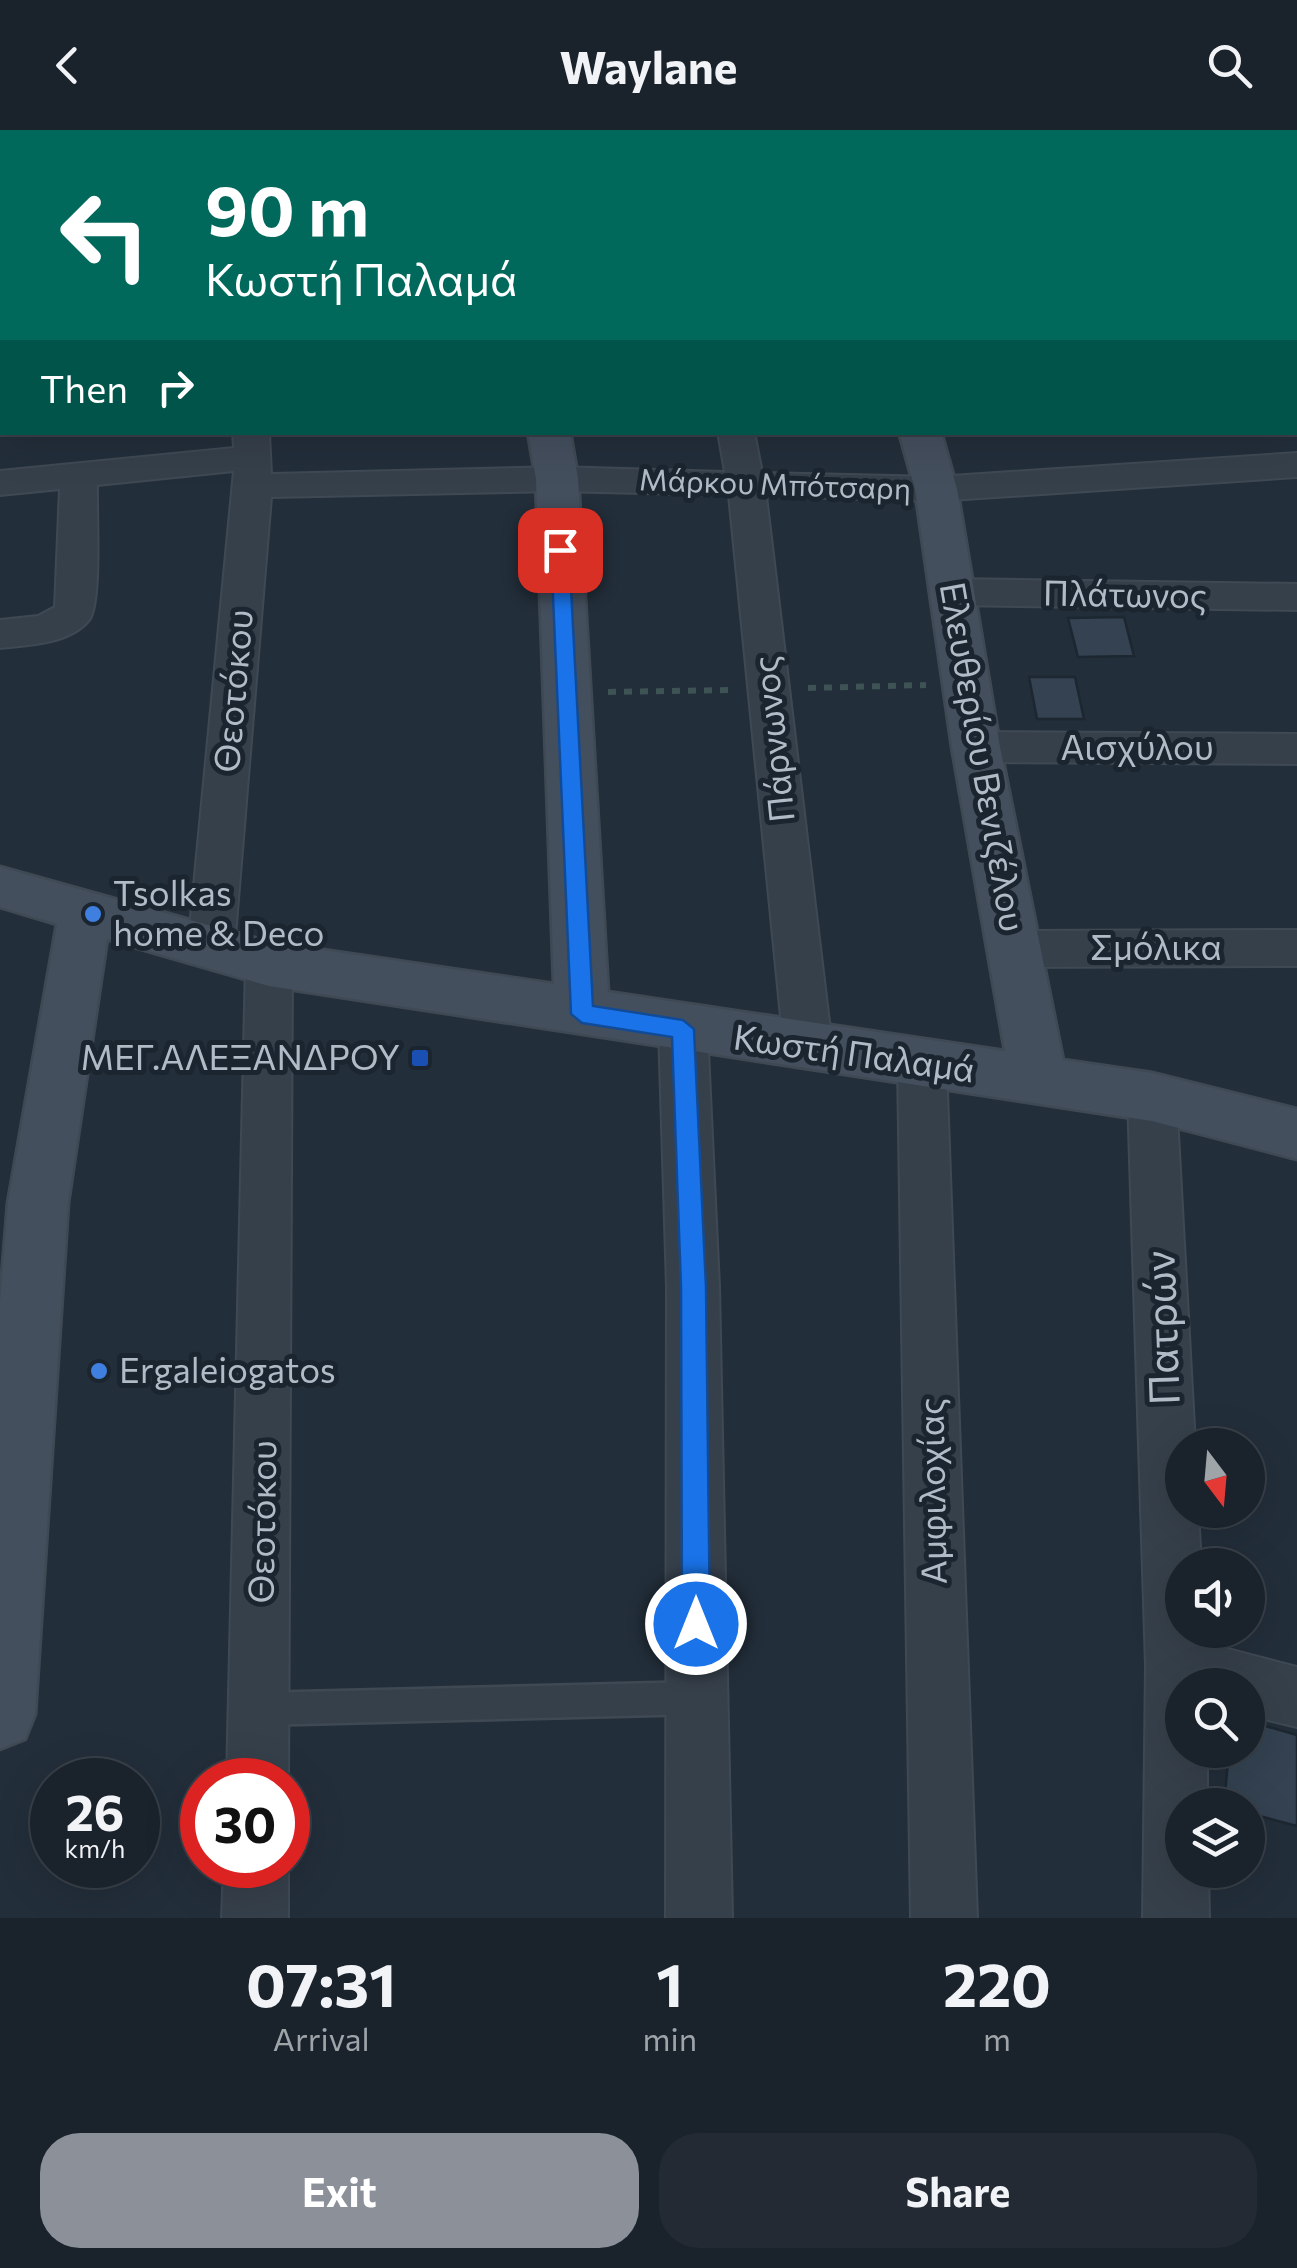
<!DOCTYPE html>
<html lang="en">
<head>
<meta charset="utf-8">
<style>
	body { margin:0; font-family:Commissioner,sans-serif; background:#232a34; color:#f1f3f6; height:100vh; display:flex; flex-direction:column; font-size:38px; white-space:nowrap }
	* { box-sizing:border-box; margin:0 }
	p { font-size:32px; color:#9fa4a9 }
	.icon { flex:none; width:55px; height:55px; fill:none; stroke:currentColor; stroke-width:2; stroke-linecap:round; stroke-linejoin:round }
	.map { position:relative; height:1788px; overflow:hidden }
	.sheet { display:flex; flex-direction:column; background:#1a222c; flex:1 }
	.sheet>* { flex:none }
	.top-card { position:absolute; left:0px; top:0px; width:1298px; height:305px; box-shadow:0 10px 40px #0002,0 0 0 2px #383f48; background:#00695c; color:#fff; overflow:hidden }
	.needle { width:65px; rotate:164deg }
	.controls { position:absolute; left:1165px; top:1298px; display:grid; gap:20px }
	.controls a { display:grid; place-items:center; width:100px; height:100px; border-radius:50%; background:#1a222c; box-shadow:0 10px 40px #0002,0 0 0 2px #383f48; font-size:50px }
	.speed { position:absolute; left:30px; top:1628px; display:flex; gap:20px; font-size:50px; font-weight:700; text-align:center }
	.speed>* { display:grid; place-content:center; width:130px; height:130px; border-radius:50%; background:#1a222c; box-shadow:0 10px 40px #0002,0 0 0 2px #383f48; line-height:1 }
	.speed small { font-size:25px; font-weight:400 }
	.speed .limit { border:15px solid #d22; background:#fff; color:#111 }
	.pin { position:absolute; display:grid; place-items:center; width:85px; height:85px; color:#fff; margin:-42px; border-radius:20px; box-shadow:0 5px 15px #0006 }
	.me { position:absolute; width:110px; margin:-55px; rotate:0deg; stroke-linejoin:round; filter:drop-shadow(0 0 8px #0008) }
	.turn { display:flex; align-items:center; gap:35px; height:210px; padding:0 40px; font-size:45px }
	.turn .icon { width:130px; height:130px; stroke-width:2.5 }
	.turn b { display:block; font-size:70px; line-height:85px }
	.then { display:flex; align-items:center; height:95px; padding:0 40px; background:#0003; gap:20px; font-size:38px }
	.eta { display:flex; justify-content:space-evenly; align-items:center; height:170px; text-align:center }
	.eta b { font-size:60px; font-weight:700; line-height:70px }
	.cta { display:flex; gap:20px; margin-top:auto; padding:20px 40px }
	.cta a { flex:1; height:115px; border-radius:40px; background:#8c9099; color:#fff; font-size:40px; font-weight:700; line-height:115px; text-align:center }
	.cta a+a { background:#232a34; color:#f1f3f6 }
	header { display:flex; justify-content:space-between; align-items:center; height:130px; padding:0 40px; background:#1a222c; font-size:45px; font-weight:700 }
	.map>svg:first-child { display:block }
	.building { fill:#344251; stroke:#1d2731; stroke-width:2.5 }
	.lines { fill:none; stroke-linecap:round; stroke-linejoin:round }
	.lane-casing { stroke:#3f4954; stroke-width:5 }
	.street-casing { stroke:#3f4954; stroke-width:4 }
	.secondary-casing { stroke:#3f4954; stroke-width:5 }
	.path-far1 { stroke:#3d5354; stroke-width:5; stroke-dasharray:5 5; stroke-linecap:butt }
	.path { stroke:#3d5354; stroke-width:6; stroke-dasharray:8 8; stroke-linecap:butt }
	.lane { fill:#36404b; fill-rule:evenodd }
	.street { fill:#36404b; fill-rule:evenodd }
	.secondary { fill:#444f5e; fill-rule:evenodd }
	.route { fill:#1a73e8; stroke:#114b97; stroke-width:2.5 }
	.shop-dot { fill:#3f7fe0; stroke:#1b252f; stroke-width:4 }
	.transit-dot { fill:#1a4fb4; stroke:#1b252f; stroke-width:4 }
	.labels { text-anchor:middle; stroke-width:10; stroke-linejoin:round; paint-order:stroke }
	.far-street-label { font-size:30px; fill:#b1bbc7; stroke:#1b252f }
	.street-label { font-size:35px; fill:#b1bbc7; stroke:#1b252f }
	.poi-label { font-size:35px; fill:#b1bbc7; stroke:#1b252f; text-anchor:start }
	.near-street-label { font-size:42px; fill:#b1bbc7; stroke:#1b252f }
</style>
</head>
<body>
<header><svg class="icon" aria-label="back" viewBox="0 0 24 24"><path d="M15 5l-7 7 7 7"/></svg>Waylane<svg class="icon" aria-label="search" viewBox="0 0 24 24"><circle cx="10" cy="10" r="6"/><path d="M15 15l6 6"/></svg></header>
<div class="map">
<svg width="1297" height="1788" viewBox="0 0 1297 1788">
	<rect width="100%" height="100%" fill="#222e3a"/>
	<!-- building -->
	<path class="building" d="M1124 487 1134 526 1078 527 1068 488Z
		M1029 547H1075L1084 589H1037Z
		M1248 1591 1297 1605V1696L1248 1683V1675H1224L1229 1620H1248Z"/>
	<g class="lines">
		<defs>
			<path id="lane" d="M924 0H940V2H924Z
				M697 1552 708 1557 713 1568 708 1579 697 1584 259 1595 248 1590 243 1579 248 1568 259 1563Z"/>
			<path id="street" d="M238 0H268V2H238Z
				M473 0H503V2H473Z
				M684 0H714L715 2H685Z
				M1295 68H1297V86H1295Z
				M1295 165H1297V185H1295Z
				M233 302H269L271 344 557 337 725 342 718 302H754L762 343 936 347 1297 323V347L936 371 766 366 832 917 825 931 808 937 791 931 784 917 729 365 557 361 271 367 234 818 227 831 211 836 195 831 188 818 234 341 97 355C96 381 102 473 89 490 70 514 28 515 0 518V490L38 486 55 477 60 359 0 365V341L234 318Z
				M953 449 1297 454V480L953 475 939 471 934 462 939 453Z
				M976 602 1297 604V634L976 632 961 628 955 617 961 606Z
				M1297 800V836L1015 837 999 832 992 819 999 806 1015 801Z
				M269 815 285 821 292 834 288 1654V1650H227L246 834 253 821Z
				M683 879 700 885 707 899 719 1157 732 1788H666L667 1157 659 899 666 885Z
				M922 914 939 920 946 934 977 1788H911L898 934 905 920Z
				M1152 946 1169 952 1176 967 1195 1315H1182V1380H1198L1201 1435H1182V1500H1204L1205 1513 1297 1537V1597L1248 1585V1555H1182V1620H1207V1675H1182V1740H1208L1209 1788H1143L1146 1536 1128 967 1135 952Z
				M224 1735 288 1734V1788H222Z"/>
			<path id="secondary" d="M812 0H846L847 2H813Z
				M528 302H570L578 349 608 862 1005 921 952 617 915 359 899 302H941L957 359 1000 617 1063 930 1152 943 1297 979V1029L1152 991 269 856 107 809 68 1073 35 1584 25 1609 0 1619V1172L8 1073 57 794 0 777V737L269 812 554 854 536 349Z"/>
		</defs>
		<!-- lane casing -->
		<use href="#lane" class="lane-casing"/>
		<!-- street casing -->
		<use href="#street" class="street-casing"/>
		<!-- secondary casing -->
		<use href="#secondary" class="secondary-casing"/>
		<!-- path-far1 -->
		<path class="path-far1" d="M0 244 2 219"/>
		<!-- path -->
		<path class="path" d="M808 558 926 555
			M608 562 731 560"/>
		<!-- lane -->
		<use href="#lane" class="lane"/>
		<!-- street -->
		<use href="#street" class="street"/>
		<!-- secondary -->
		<use href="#secondary" class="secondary"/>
	</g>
	<!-- route -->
	<path class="route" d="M560 414 569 420 593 876 683 890 694 899 706 1157 710 1494 706 1504 696 1508 686 1504 682 1494 681 1157 672 907 582 893 571 884 551 420Z"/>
	<!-- markers -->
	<g class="shop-dot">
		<circle cx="93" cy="784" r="10"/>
		<circle cx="99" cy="1241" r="10"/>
	</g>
	<rect class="transit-dot" x="410" y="918" width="20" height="20" rx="5"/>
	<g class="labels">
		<!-- far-street labels -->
		<g class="far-street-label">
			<text transform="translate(775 355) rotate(2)" y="10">Μάρκου Μπότσαρη</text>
		</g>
		<!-- street labels -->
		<g class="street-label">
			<text transform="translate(1125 465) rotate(1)" y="12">Πλάτωνος</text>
			<text transform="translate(234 561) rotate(-85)" y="12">Θεοτόκου</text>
			<text transform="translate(774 609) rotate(-96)" y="12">Πάρνωνος</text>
			<text x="1137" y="630">Αισχύλου</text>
			<text transform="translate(982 627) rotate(80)" y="12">Ελευθερίου Βενιζέλου</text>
			<text x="1156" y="830">Σμόλικα</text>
			<text transform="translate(854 924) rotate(8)" y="12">Κωστή Παλαμά</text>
			<text transform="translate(933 1361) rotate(-91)" y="12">Αμφιλοχίας</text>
			<text transform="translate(263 1392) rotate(-89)" y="12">Θεοτόκου</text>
		</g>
		<!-- poi labels -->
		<g class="poi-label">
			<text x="113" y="776">Tsolkas<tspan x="113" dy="40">home &amp; Deco</tspan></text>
			<text x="400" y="940" text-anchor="end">ΜΕΓ.ΑΛΕΞΑΝΔΡΟΥ</text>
			<text x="119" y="1253">Ergaleiogatos</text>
		</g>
		<!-- near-street labels -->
		<g class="near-street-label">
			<text transform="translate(1162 1198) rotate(-92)" y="15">Πατρών</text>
		</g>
	</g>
</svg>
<div class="controls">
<a><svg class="needle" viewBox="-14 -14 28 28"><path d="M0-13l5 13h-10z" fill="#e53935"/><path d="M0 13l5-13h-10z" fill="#9fa4a9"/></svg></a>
<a><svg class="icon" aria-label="sound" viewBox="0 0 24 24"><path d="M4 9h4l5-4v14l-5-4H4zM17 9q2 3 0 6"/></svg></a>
<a><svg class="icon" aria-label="search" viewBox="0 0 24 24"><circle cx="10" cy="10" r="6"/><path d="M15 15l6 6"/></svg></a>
<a><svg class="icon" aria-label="layers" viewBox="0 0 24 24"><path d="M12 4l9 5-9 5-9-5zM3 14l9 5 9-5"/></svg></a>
</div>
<div class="speed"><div>26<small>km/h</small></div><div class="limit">30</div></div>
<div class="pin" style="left:560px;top:420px;background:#d93025"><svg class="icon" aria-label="arrive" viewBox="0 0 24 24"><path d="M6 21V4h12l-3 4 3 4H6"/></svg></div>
<svg class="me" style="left:696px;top:1494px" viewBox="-20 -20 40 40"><circle r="17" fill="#1a73e8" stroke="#fff" stroke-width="3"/><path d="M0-11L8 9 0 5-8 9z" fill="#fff"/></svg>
<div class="top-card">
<div class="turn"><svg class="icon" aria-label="left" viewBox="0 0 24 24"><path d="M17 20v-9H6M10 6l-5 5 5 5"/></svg><div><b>90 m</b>Κωστή Παλαμά</div></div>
<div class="then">Then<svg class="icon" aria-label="right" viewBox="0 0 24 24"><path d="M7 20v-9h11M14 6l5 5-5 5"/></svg></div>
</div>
</div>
<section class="sheet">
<div class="eta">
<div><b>07:31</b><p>Arrival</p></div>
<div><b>1</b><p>min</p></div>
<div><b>220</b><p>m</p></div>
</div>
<div class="cta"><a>Exit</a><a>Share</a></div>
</section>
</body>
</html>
